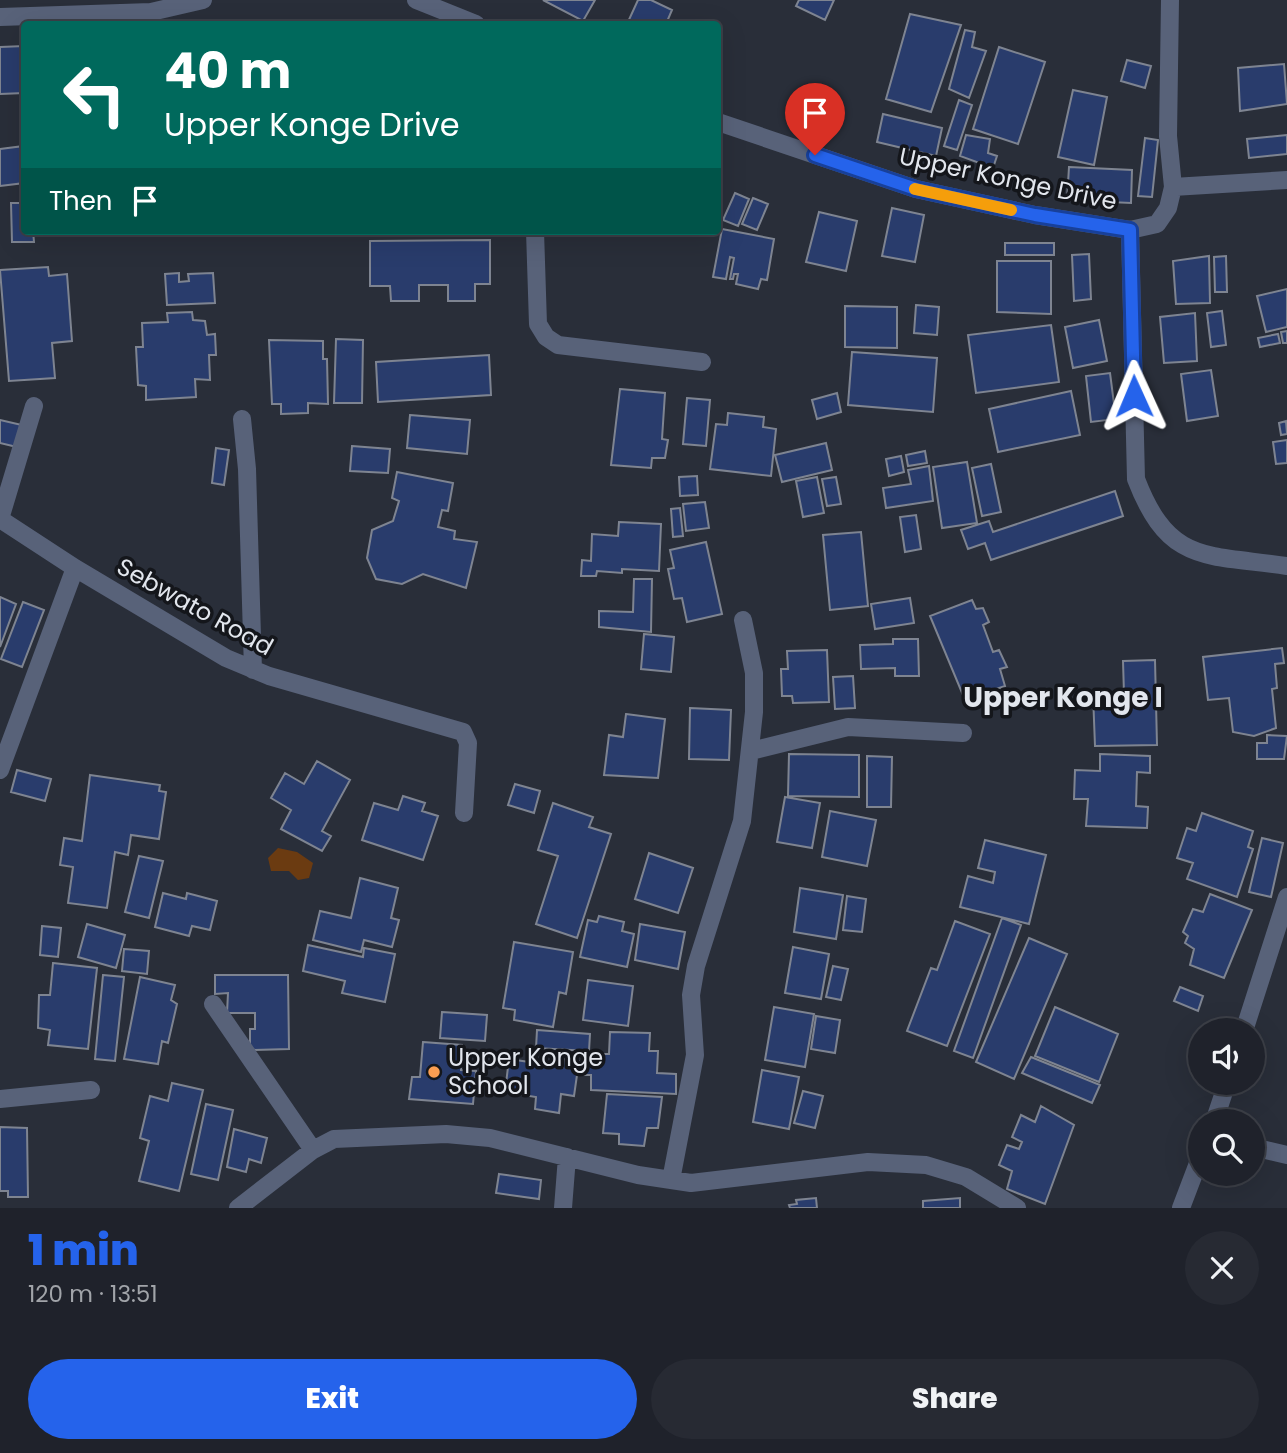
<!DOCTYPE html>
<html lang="en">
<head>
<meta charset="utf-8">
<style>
	body { margin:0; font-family:Poppins,sans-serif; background:#272a33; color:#f1f3f6; height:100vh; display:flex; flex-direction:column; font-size:26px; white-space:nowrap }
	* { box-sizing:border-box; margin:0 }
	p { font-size:23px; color:#a1a4a9 }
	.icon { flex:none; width:38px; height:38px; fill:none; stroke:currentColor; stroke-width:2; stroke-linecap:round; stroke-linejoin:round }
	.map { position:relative; height:1208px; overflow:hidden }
	.sheet { display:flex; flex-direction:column; background:#1f222b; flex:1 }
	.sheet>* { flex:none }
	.top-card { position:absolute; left:21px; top:21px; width:700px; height:214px; border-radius:7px; box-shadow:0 7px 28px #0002,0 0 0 2px #3c3f47; background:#00695c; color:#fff; overflow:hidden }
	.fabs { position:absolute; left:1188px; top:1018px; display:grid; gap:14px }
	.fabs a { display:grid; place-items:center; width:77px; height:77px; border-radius:50%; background:#1f222b; box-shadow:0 7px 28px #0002,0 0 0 2px #3c3f47; font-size:35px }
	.pin { position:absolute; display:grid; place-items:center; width:60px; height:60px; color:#fff; margin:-72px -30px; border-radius:50% 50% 50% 0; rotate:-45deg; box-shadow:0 0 7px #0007 }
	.pin .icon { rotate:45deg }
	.me { position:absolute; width:77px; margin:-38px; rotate:359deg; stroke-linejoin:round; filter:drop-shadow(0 0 5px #0008) }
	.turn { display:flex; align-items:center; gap:24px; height:147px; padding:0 28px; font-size:32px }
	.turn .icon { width:91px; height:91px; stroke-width:2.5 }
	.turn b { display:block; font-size:49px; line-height:60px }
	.then { display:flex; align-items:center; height:66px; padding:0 28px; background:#0003; gap:14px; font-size:26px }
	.round { display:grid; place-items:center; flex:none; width:74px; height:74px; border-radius:37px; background:#272a33 }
	.head { display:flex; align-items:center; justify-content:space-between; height:119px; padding:0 28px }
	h1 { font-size:42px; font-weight:800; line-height:52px; color:#2563eb }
	.primary-button { display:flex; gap:14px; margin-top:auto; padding:14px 28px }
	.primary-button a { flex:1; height:80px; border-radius:42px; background:#2563eb; color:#fff; font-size:28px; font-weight:800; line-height:80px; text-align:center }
	.primary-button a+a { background:#272a33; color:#f1f3f6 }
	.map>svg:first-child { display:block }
	.water { fill:#6b3b11 }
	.building { fill:#293c6c; stroke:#7e8491; stroke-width:2 }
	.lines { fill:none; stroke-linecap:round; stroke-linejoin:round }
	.minor { stroke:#586279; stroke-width:18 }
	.route-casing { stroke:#184099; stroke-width:18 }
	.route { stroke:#2563eb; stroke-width:12 }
	.slow { stroke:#f59e0b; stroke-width:12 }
	.poi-dot { fill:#fb9e52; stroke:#14161b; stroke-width:2.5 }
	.labels { text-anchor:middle; stroke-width:7; stroke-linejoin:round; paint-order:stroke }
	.street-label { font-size:24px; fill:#e2e6ed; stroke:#14161b }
	.poi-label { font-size:24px; fill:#e2e6ed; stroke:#14161b; text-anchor:start }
	.quarter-label { font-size:28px; font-weight:bold; fill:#e2e6ed; stroke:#14161b }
</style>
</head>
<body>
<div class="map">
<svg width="1287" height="1208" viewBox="0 0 1287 1208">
	<rect width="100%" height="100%" fill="#292e39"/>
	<!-- water -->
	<path class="water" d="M278 848 297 852 313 863 309 878 298 880 289 871H271L268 858Z"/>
	<!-- building -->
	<path class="building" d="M543 0H595L583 21Z
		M638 0H651L672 10 666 24H627Z
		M799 0H834L825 20 796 6Z
		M910 14 961 25 931 112 886 99Z
		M965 30 975 32 972 47 986 51 969 98 949 89Z
		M24 46V93L0 94V47Z
		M999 47 1045 62 1018 144 973 129Z
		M1127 60 1151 66 1145 88 1121 81Z
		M1284 64 1287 104 1240 111 1238 68Z
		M1073 90 1107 97 1094 165 1058 157Z
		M959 100 972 105 957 150 944 146Z
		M883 114 942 128 936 156 877 142Z
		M966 135 990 139 988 153 997 156 993 168 960 156Z
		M1287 135V154L1249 158 1247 139Z
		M1145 138 1158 140 1152 197 1138 196Z
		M24 146V183L0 186V149Z
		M1069 167 1132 170 1131 203 1067 200Z
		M735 193 749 199 738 226 723 220Z
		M753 198 768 204 757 230 742 224Z
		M11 203H24V231H33L34 242H12Z
		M892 208 924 215 915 262 882 256Z
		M819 212 857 221 846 271 806 262Z
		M722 229 774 239 767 280 761 279 758 289 736 284 738 274H734L733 279H730L734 258 730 257 726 279 713 277Z
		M490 240V284H475V301H448V285H419V301H391L390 286H370V241Z
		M1005 243H1054V255H1005Z
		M1089 254 1091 299 1074 301 1072 255Z
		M1209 256 1210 303 1176 304 1173 261Z
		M1226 256 1227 292H1215L1214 257Z
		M997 261H1051V314L997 312Z
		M48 267 49 276 67 274 72 341 52 343 55 378 9 381 0 270Z
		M179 273V282L189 281 188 274 213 273 215 303 167 305 165 274Z
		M1287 289V327L1266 332 1257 296Z
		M916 305 939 307 937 335 914 333Z
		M845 306 897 307V348L845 347Z
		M1222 311 1226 345 1211 347 1207 313Z
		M192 312 193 320 205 321 207 335 215 334 216 355H209L210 380 195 379 196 397 146 400V386L138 385 136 347H143L142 323 168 322 167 313Z
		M1195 313 1197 361 1164 363 1160 317Z
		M1099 320 1107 361 1073 368 1065 327Z
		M1051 325 1059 382 976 393 968 335Z
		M1287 331V343H1283L1281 332Z
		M1278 334 1280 343 1260 347 1258 338Z
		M336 339 363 340 362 403H334Z
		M269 340 323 341V359H327L328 404 308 403V413L281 414V404H272Z
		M852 352 937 358 933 412 848 405Z
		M489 355 491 395 378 402 376 362Z
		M1211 370 1218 416 1187 421 1181 374Z
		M1110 373 1116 419 1091 422 1086 376Z
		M620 389 665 393 662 439 668 440 665 458H652L651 468 611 465Z
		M1071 391 1080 435 998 452 989 409Z
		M837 393 841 412 817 419 812 400Z
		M687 398 710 400 706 446 683 444Z
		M728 413 764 417 763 427 776 429 771 476 710 469 716 424 727 425Z
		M410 415 470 420 467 454 407 448Z
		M0 420 26 426 21 448 0 443Z
		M1286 421 1287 434 1281 435 1279 423Z
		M1287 440V463L1276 464 1273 442Z
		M826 443 832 470 782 482 775 455Z
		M352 446 390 449 388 473 350 471Z
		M216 448 229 450 224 485 212 483Z
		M925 451 927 463 908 466 906 455Z
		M901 456 904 472 889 476 886 459Z
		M967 462 977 523 942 528 933 467Z
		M991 464 1001 512 982 516 972 468Z
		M929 466 933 501 886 508 883 488 911 484 908 470Z
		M397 472 453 483 448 511 442 510 438 527 455 531 454 539 477 542 466 588 423 574 402 584 376 579 367 558 372 530 393 521 399 501 392 498Z
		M697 476 698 495 680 496 679 477Z
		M817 477 824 513 803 517 796 481Z
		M836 477 841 504 827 506 822 479Z
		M1115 491 1123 516 991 560 985 543 968 549 961 530 989 521 993 532Z
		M705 502 709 528 686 531 683 504Z
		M680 508 683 536 673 537 671 509Z
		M916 515 921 549 905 552 900 517Z
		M619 522 661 524 659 571 622 569V573L597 571 596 576H581L582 560 591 561 592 534 618 536Z
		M861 532 868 606 830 610 823 535Z
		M706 542 722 614 687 622 682 598 674 599 668 569 674 568 670 550Z
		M634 579H652L651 632 599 627V611L633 612Z
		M0 597 16 604 0 647Z
		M910 598 914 623 875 629 871 604Z
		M972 600 976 609 983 608 989 622 983 625 993 652 999 650 1007 667 1000 669 1005 686 965 700 930 616Z
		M23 602 44 610 22 667 1 659Z
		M644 634 674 637 671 672 641 669Z
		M893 639H918L919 676H895V668L861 669 860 645 893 644Z
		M1282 648 1284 663 1275 664 1277 688 1272 689 1276 728 1254 736 1233 732 1229 698 1208 700 1203 657Z
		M827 650 829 702 793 703 792 696H782L781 669H788L787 651Z
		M1155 660 1157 745 1095 746 1093 694H1124L1123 661Z
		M853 676 855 708 835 709 833 677Z
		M690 708 731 710 729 760 689 759Z
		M626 714 665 719 658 778 604 775 609 735 623 737Z
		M1267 735 1287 736 1284 759H1257V743H1267Z
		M789 754 859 755V797L788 796Z
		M1100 754 1150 756V773L1137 772 1136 806 1148 807 1147 828 1086 826 1088 799H1074L1075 770 1100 771Z
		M867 756 892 757 891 807H867Z
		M317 761 350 780 322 831 331 836 322 851 281 829 291 810 271 798 285 773 304 784Z
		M17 770 51 779 45 801 11 792Z
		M90 775 160 785 159 791 166 792 159 839 131 835 128 855 115 852 107 908 68 903 73 867 60 865 64 838 82 841Z
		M515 784 540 791 534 813 508 805Z
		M403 796 425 803 422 811 438 816 423 860 362 840 374 803 398 810Z
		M785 797 820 803 812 848 777 842Z
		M553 803 593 817 589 827 611 834 577 938 536 924 558 856 538 850Z
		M830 811 876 820 867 866 822 857Z
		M1202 813 1253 831 1248 847 1253 849 1237 897 1187 879 1193 863 1177 858 1187 828 1196 831Z
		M1262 838 1283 843 1271 897 1249 892Z
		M985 840 1046 855 1029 924 960 907 968 876 993 883 995 872 978 868Z
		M649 853 693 868 678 913 635 899Z
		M139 856 163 861 149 918 125 912Z
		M360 878 398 888 391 918 399 920 392 947 364 940 361 952 313 940 320 911 351 918Z
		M800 888 843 895 836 939 794 932Z
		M163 893 186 899 187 893 217 901 210 930 192 926 189 936 155 927Z
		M1210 894 1252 910 1224 978 1190 965 1194 949 1185 943 1188 936 1183 932 1193 909 1203 912Z
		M847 896 866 899 862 932 843 930Z
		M599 916 624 922 622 931 634 934 627 967 580 957 588 920 597 922Z
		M1002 918 1021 925 973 1058 954 1051Z
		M955 921 990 934 947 1046 907 1031 931 968 937 970Z
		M87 924 125 935 116 968 78 957Z
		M640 924 685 932 678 969 635 960Z
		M42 926 61 928 58 957 40 955Z
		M1029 938 1067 954 1014 1079 976 1062Z
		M514 942 573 952 566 994 559 992 553 1027 514 1020 515 1010 503 1008Z
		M308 945 363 957 364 948 395 954 385 1002 342 993 345 981 303 971Z
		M793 947 829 954 821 999 785 993Z
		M124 949 149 951 147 974 122 971Z
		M53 963 97 968 88 1049 48 1045 50 1030 38 1028 39 995H50Z
		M833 966 848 969 841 1000 826 997Z
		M103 975 124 977 115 1061 95 1059Z
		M215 975H288L289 1049 250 1050V1029H255V1013H227L228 993 215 994Z
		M140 977 175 985 171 1000 177 1004 168 1043 162 1041 158 1064 124 1059Z
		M588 980 633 986 628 1026 583 1020Z
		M1180 987 1203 996 1198 1011 1174 1001Z
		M774 1007 814 1014 805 1067 765 1060Z
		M1055 1007 1118 1034 1099 1082 1035 1056Z
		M442 1012 487 1015 485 1041 440 1038Z
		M816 1016 840 1020 835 1053 811 1049Z
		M537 1030 590 1034 589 1051 536 1048Z
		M610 1032 650 1033 649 1051H658L657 1073 676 1074V1094L591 1090V1075H584L585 1054H609Z
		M423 1042 462 1045 461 1070 476 1071 473 1104 409 1099 412 1077H420Z
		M1031 1057 1100 1085 1092 1103 1022 1073Z
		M509 1059 563 1067 564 1059 579 1061 574 1096 561 1094 559 1113 535 1109 536 1097 505 1092Z
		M762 1070 799 1077 789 1129 753 1122Z
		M172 1083 203 1090 179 1191 139 1181 149 1141 140 1138 150 1096 168 1101Z
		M803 1091 823 1096 815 1128 794 1123Z
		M607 1094 662 1097 658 1128H647L644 1146 619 1144V1134L603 1133Z
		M206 1104 233 1110 218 1180 191 1174Z
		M1041 1106 1074 1125 1045 1204 1007 1189 1012 1171 999 1165 1007 1145 1019 1149 1022 1142 1012 1137 1021 1115 1035 1122Z
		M0 1127 27 1128 28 1197H8V1191H0Z
		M234 1129 267 1138 261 1163 249 1159 246 1172 227 1167Z
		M499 1174 541 1180 539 1199 496 1193Z
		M816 1198 817 1208H790L789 1205 797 1204 796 1200Z
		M960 1198V1208H923V1201Z"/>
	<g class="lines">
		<!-- minor -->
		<path class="minor" d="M416 0 476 24
			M1170 0 1168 136 1173 187
			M0 17 151 12 203 0
			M718 122 916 189 1035 215 1130 230 1157 224 1168 208 1173 187 1287 180
			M1130 230 1136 479C1169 565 1206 554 1287 566
			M535 231 538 324 546 337 558 345 702 362
			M242 419 247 469 253 670
			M0 519 75 568 226 658 269 676 463 732 468 743 464 813
			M0 519 34 406
			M751 751 848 727 963 733
			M0 770 75 568
			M213 1004 313 1150
			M1244 1031 1287 897
			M0 1099 91 1090
			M1214 1122 1227 1083
			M1253 1147 1287 1155
			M671 1180 695 1055 691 995 696 966 742 821 754 712V673L743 620
			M238 1208 313 1150 334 1139 446 1134 490 1138 638 1175 691 1183 868 1162 926 1165 966 1177 1017 1208
			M563 1208 567 1157
			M1181 1208 1200 1158"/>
	</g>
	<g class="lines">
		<defs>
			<path id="route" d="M815 155 916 189 1035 215 1130 230 1134 396"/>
		</defs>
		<!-- route casing -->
		<use href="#route" class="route-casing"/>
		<!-- route -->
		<use href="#route" class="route"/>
		<!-- slow -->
		<path class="slow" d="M915 189 1011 210"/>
	</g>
	<!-- markers -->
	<circle class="poi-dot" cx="434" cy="1072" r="7"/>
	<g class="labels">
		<!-- street labels -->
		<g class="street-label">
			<text transform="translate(1008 179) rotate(12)" y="8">Upper Konge Drive</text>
			<text transform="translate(195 607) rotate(29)" y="8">Sebwato Road</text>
		</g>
		<!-- poi labels -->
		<g class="poi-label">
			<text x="448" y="1066">Upper Konge<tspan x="448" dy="28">School</tspan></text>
		</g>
		<!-- quarter labels -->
		<g class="quarter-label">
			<text x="1063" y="707">Upper Konge I</text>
		</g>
	</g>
</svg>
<div class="fabs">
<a><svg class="icon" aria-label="sound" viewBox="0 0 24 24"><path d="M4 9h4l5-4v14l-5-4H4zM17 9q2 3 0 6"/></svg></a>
<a><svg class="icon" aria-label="search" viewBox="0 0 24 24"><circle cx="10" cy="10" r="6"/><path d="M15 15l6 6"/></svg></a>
</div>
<div class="pin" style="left:815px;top:155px;background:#d93025"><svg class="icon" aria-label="arrive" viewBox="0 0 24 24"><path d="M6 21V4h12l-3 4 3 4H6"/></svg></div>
<svg class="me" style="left:1134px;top:396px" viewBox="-20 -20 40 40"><path d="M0-17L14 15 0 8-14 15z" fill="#2563eb" stroke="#fff" stroke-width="4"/></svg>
<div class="top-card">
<div class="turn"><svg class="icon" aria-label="left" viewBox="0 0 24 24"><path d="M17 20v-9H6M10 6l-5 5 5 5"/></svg><div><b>40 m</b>Upper Konge Drive</div></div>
<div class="then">Then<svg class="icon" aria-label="arrive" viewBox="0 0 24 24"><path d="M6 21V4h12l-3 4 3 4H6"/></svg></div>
</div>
</div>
<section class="sheet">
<div class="head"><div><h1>1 min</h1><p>120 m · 13:51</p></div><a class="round"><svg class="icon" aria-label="close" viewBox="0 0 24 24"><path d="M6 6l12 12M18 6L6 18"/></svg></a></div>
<div class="primary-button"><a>Exit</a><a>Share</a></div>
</section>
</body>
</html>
